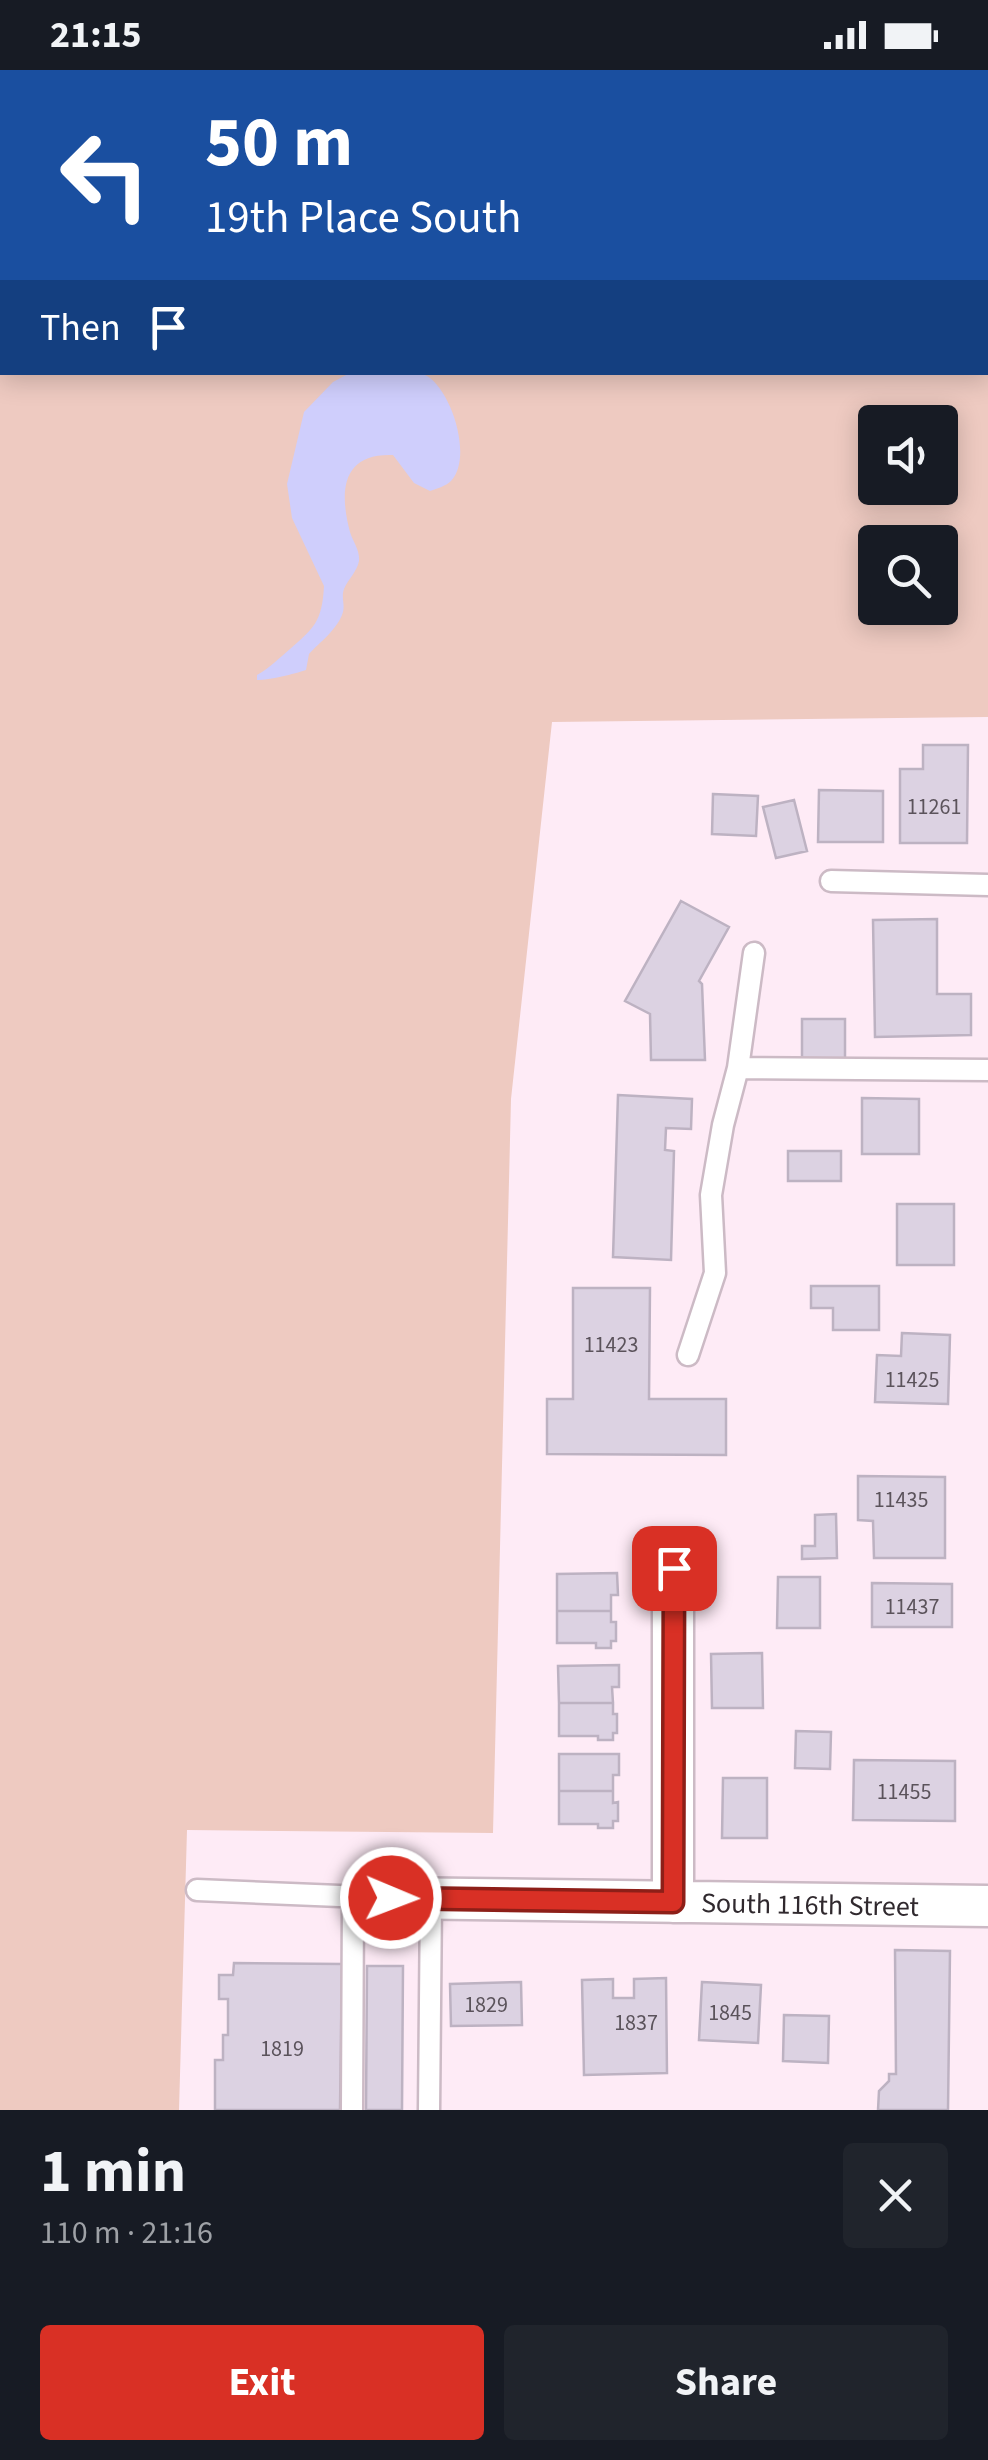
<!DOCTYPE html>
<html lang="en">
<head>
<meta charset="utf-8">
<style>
	body { margin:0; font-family:"Source Sans 3",sans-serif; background:#20242c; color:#f1f3f6; height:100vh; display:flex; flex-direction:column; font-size:38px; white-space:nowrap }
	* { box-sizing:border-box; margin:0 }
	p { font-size:32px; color:#9ea1a6 }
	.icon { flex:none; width:55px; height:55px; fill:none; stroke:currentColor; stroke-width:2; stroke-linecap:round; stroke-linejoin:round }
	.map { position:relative; height:2040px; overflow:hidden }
	.details { display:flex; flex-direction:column; background:#171b24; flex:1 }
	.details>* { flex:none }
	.hud { position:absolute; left:0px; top:0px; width:990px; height:305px; box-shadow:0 5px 25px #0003; background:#1a4fa0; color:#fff; overflow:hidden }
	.controls { position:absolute; left:858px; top:335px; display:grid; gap:20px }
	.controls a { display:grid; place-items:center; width:100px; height:100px; border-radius:10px; background:#171b24; box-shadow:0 5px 25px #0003; font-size:50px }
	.pin { position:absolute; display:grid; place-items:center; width:85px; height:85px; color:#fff; margin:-42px; border-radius:20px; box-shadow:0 5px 15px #0006 }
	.me { position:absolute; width:110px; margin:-55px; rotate:91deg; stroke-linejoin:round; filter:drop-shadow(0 0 8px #0008) }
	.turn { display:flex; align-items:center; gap:35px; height:210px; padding:0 40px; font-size:45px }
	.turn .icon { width:130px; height:130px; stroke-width:2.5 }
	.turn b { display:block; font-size:70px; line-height:85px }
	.then { display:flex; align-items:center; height:95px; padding:0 40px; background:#0003; gap:20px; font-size:38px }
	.round { display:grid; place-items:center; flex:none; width:105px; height:105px; border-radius:10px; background:#20242c }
	.headline { display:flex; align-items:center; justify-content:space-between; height:170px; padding:0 40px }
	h1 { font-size:60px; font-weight:700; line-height:75px }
	.action { display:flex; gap:20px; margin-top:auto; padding:20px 40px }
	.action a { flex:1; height:115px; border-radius:10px; background:#d93025; color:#fff; font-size:40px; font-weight:700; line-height:115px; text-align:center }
	.action a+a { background:#20242c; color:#f1f3f6 }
	.status { display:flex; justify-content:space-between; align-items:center; height:70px; padding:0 50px; background:#171b24; direction:ltr }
	.status svg { height:28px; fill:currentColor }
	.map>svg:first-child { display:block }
	.green { fill:#eecac1; fill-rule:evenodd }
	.water { fill:#cfcefc }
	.building { fill:#dcd2e2; stroke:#bdb2c2; stroke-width:2.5 }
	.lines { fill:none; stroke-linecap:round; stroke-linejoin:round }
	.service-casing { stroke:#ccbac5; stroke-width:25 }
	.minor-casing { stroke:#ccbac5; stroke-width:45 }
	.service { stroke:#fff; stroke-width:20 }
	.minor { stroke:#fff; stroke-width:40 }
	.route-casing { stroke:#8d1f18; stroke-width:25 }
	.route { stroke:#d93025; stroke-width:18 }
	.labels { text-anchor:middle; stroke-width:9; stroke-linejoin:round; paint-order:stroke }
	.number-label { font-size:22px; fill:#5b535b }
	.street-label { font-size:28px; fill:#30292e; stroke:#fff }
</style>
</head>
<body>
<div class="status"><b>21:15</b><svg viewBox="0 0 49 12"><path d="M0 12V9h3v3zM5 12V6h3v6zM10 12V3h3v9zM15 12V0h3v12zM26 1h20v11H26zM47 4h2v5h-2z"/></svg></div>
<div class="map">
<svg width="988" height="2040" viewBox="0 0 988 2040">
	<rect width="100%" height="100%" fill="#feebf6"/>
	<!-- green -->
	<path class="green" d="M0 0H988V647L552 652 511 1029 493 1763 187 1760 179 2040H0ZM2 2H988V302H2ZM875 352H940V418H875ZM875 472H940V538H875Z"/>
	<!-- water -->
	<path class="water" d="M350 303C372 302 408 296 427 306 452 321 473 388 451 411 446 416 436 419 430 421L414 413 393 385C342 383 339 421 350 462 353 472 360 480 359 491 357 502 348 509 344 519 341 527 345 534 343 542 338 559 320 572 309 584L306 600C294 604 270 610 257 610V605C270 598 279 588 290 579 314 558 322 552 324 516L292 448 287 414 304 342 333 312Z"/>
	<!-- building -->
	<path class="building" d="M923 675H968L967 773H900V699H923Z
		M819 720 883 721V772H818Z
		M713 724 758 726 756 766 712 764Z
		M794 730 807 781 776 788 763 737Z
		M681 831 729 857 699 911 702 914 705 990H651L650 944 625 931Z
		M937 849V924H971V965L875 967 873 850Z
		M802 949H845V989H802Z
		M618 1025 692 1029 691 1059 666 1058 665 1080 674 1081 671 1190 613 1187Z
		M862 1028 919 1029V1084H862Z
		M788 1081H841V1111H788Z
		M897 1134H954V1195H897Z
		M811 1216H879V1260H833V1238H811Z
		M573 1218H650L649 1329H726V1385L547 1384V1329H573Z
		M902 1263 950 1265 948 1334 875 1332 877 1285 901 1286Z
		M858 1406 945 1407V1488H874L873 1451 858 1450Z
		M836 1444 837 1488 802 1489V1476H815V1445Z
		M617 1503 618 1525H611V1541H557V1504Z
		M778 1507H820V1558H777Z
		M872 1513 952 1514V1557H872Z
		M557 1541H611V1552H616V1571H611V1578H596V1573H557Z
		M762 1583 763 1638H712L711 1584Z
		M619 1595V1617H612L613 1633H559L558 1596Z
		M559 1633H613V1644H617V1663H613V1670H598V1666H559Z
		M796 1661 831 1662 830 1699 795 1698Z
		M559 1684H619V1705H613V1721H559Z
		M854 1690 955 1691V1751L853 1750Z
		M723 1708H767V1768H722Z
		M559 1721H613V1733L618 1732V1751H613V1758H598V1754H559Z
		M895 1880 950 1881 948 2040H878L879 2021 889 2011V2004H896Z
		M234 1893 342 1894 340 2040H215V1990H223V1965H228V1929H219V1905H233Z
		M367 1896H403L402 2040H366Z
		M666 1908 667 2003 584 2005 582 1910 613 1909V1928H634V1909Z
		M521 1912 522 1955 451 1956 450 1914Z
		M702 1912 761 1915 758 1973 699 1970Z
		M784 1945 829 1946 828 1993 783 1991Z"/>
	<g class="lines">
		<defs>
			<path id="service" d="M831 811 988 815
				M738 998 754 883
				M688 1285 715 1203 711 1125 723 1055 738 998 988 1000
				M197 1820 364 1827
				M352 2040 353 1827
				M429 2040 431 1828"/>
			<path id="minor" d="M391 1828 988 1836
				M673 1832V1498"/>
		</defs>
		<!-- service casing -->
		<use href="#service" class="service-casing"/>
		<!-- minor casing -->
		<use href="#minor" class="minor-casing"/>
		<!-- service -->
		<use href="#service" class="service"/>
		<!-- minor -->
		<use href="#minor" class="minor"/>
	</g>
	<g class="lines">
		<defs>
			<path id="route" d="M391 1828 673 1832 674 1498"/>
		</defs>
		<!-- route casing -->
		<use href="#route" class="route-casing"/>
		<!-- route -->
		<use href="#route" class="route"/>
	</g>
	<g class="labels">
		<!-- number labels -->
		<g class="number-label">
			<text x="934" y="744">11261</text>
			<text x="611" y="1282">11423</text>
			<text x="912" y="1317">11425</text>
			<text x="901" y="1437">11435</text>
			<text x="912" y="1544">11437</text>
			<text x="904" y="1729">11455</text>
			<text x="486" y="1942">1829</text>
			<text x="730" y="1950">1845</text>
			<text x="636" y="1960">1837</text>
			<text x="282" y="1986">1819</text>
		</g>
		<!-- street labels -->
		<g class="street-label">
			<text transform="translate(810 1834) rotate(1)" y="10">South 116th Street</text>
		</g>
	</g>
</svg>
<div class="controls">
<a><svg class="icon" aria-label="sound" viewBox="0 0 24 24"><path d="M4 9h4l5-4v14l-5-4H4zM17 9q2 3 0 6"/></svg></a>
<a><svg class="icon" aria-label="search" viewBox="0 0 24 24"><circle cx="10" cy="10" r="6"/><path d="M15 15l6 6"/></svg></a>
</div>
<div class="pin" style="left:674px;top:1498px;background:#d93025"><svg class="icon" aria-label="arrive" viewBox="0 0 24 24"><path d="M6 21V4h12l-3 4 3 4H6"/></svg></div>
<svg class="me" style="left:391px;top:1828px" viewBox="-20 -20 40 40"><circle r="17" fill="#d93025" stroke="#fff" stroke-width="3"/><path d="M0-11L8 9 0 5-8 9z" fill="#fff"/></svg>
<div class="hud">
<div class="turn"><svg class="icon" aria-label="left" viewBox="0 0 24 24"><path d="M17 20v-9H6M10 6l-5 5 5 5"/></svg><div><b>50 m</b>19th Place South</div></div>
<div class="then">Then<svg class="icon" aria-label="arrive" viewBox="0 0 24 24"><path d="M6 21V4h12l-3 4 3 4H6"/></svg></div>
</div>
</div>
<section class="details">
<div class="headline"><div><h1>1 min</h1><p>110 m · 21:16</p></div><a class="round"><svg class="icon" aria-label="close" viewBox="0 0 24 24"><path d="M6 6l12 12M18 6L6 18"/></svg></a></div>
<div class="action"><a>Exit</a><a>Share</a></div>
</section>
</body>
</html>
